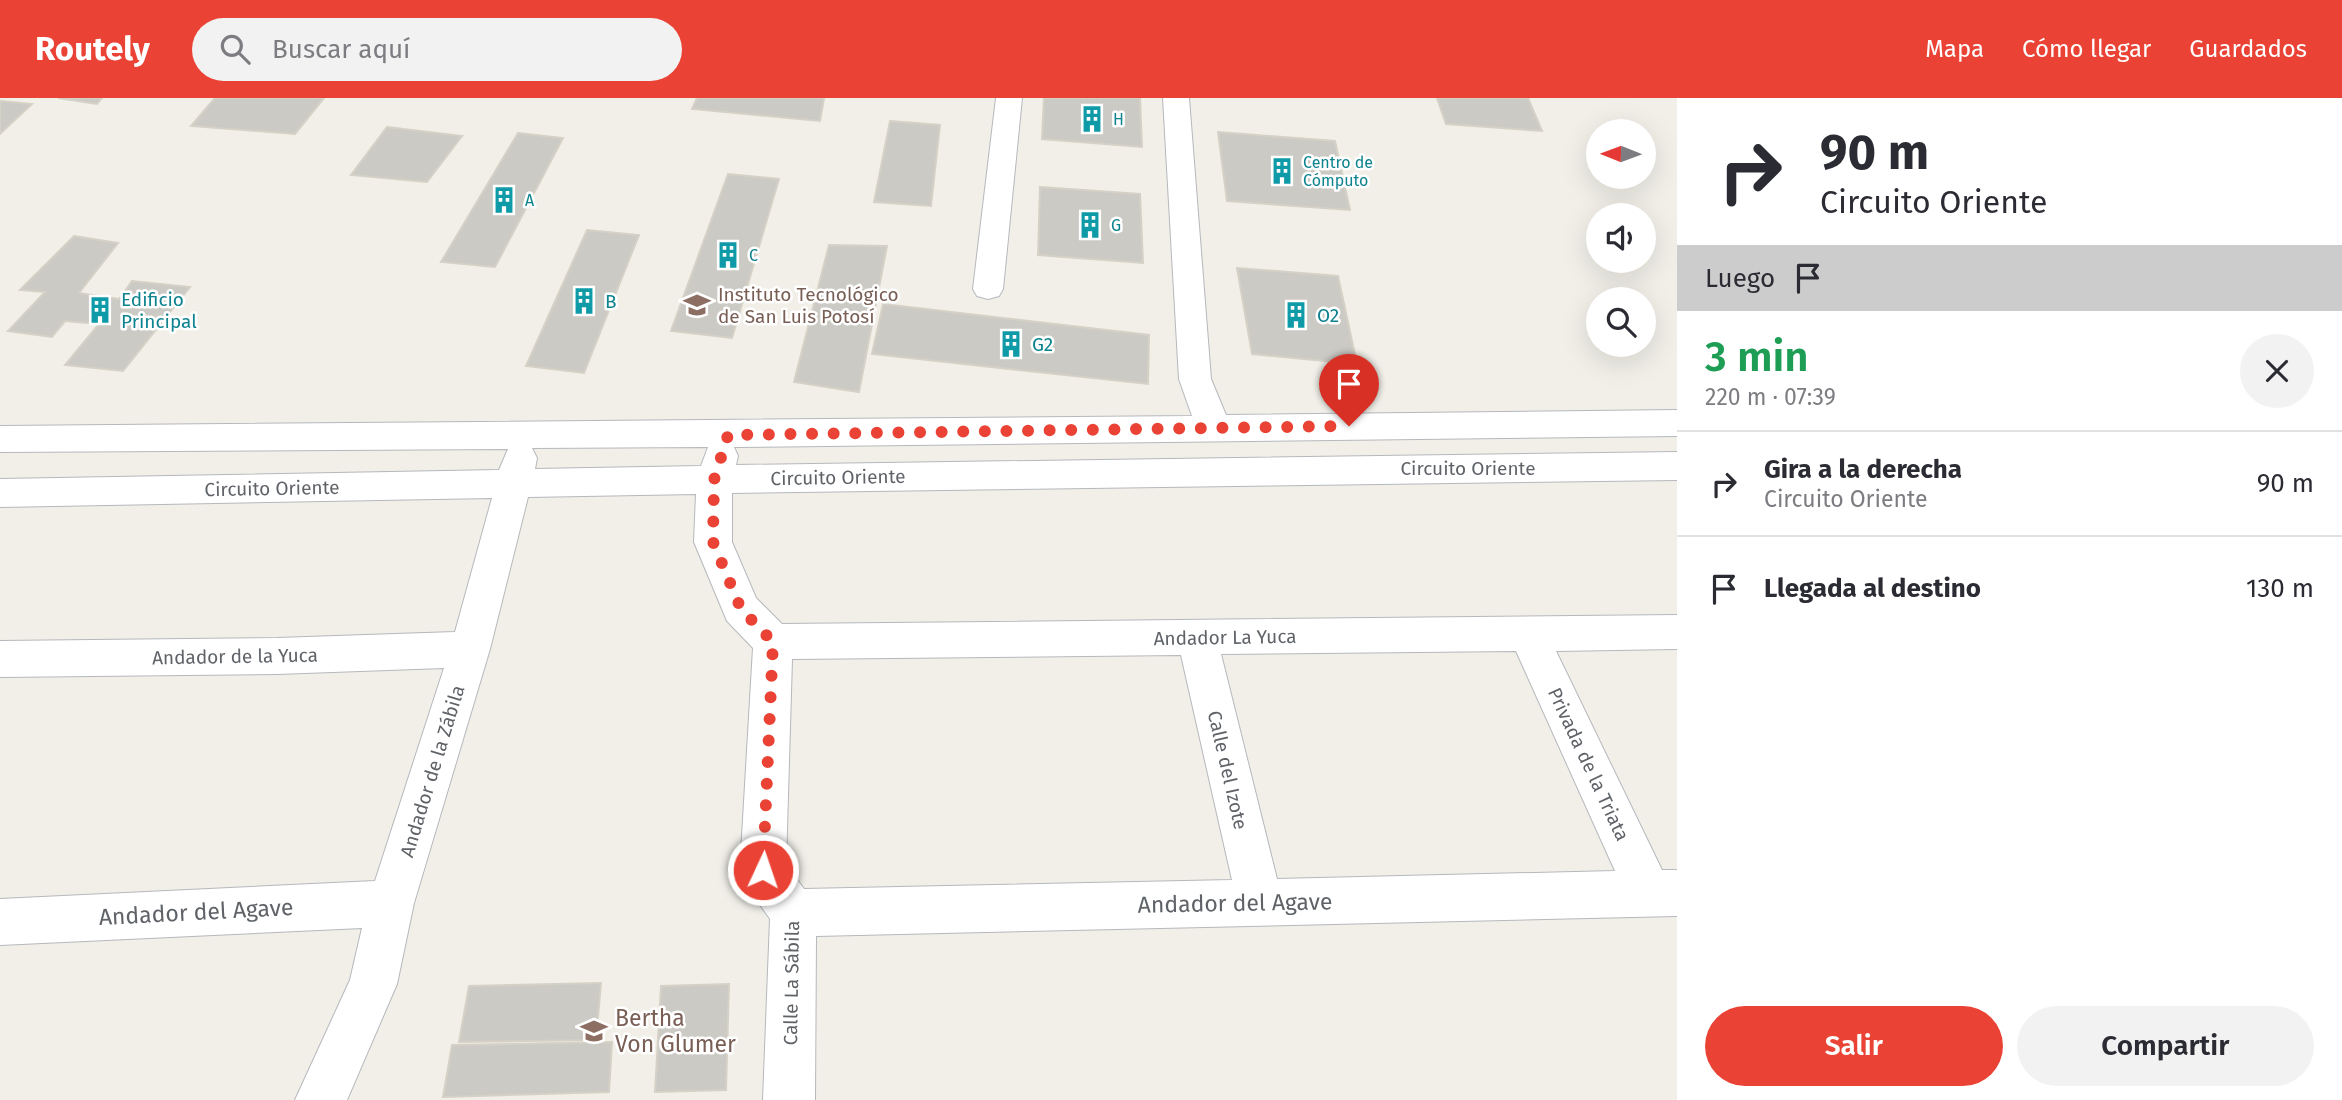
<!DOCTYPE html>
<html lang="es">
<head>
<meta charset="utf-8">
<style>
	body { margin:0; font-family:"Fira Sans",sans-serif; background:#f2f2f3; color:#2b2b33; height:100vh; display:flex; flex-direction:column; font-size:26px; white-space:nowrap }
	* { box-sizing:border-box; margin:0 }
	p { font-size:23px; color:#7c7c81 }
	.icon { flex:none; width:38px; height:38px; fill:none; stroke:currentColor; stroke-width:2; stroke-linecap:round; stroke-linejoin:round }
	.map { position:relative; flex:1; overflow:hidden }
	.panel { display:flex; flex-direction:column; background:#fff; width:665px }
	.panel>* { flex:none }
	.guide { background:#fff; color:#2b2b33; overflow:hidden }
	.needle { width:46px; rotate:271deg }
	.fabs { position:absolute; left:1586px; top:21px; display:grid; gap:14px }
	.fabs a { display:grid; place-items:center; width:70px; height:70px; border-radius:50%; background:#fff; box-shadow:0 7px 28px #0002; font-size:35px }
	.pin { position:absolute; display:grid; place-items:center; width:60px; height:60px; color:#fff; margin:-72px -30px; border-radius:50% 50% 50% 0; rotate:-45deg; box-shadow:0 0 7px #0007 }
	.pin .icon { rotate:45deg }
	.me { position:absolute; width:77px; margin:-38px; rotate:3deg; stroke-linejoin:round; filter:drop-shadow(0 0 5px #0008) }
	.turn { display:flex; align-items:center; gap:24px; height:147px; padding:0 28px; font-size:32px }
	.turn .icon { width:91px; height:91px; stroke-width:2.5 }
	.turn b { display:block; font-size:49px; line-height:60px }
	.then { display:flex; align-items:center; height:66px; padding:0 28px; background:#0003; gap:14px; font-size:26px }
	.round { display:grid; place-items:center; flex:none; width:74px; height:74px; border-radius:37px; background:#f2f2f3 }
	.summary { display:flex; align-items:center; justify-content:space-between; height:119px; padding:0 28px }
	h1 { font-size:42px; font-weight:600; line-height:52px; color:#1e9e55 }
	.cta { display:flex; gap:14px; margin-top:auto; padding:14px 28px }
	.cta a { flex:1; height:80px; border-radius:42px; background:#ea4335; color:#fff; font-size:28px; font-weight:600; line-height:80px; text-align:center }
	.cta a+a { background:#f2f2f3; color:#2b2b33 }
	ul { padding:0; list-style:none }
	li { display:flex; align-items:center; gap:21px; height:105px; padding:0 28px; border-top:2px solid #e1e1e2 }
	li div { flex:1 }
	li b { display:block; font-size:26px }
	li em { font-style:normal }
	header { display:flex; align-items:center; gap:42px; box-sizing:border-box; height:98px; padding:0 35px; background:#ea4335; color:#fff }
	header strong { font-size:33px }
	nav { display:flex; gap:38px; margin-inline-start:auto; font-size:24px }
	.search { width:490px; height:63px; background:#f2f2f3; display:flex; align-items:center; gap:18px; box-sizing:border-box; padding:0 24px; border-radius:38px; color:#7c7c81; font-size:26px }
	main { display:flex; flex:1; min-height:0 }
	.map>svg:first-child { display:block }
	.building { fill:#cccac5; stroke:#d6d1c6; stroke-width:2 }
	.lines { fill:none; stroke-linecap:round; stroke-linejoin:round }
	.minor-casing { stroke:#b5b8bc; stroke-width:2 }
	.minor { fill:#fff; fill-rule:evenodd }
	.route { stroke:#ea4335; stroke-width:12; stroke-dasharray:0 21.6 }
	.labels { text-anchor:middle; stroke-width:5; stroke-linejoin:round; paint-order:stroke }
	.far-culture-label { font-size:16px; fill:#0d838f; stroke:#fff; text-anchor:start }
	.education-label { font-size:19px; fill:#785e54; stroke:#fff; text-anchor:start }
	.culture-label { font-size:19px; fill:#0d838f; stroke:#fff; text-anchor:start }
	.street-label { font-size:19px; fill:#5f6368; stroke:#fff }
	.near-street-label { font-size:23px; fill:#5f6368; stroke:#fff }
	.near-education-label { font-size:23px; fill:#785e54; stroke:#fff; text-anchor:start }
</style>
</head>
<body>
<header>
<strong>Routely</strong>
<div class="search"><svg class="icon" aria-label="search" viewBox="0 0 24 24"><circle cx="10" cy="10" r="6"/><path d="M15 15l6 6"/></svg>Buscar aquí</div>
<nav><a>Mapa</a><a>Cómo llegar</a><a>Guardados</a></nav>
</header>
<main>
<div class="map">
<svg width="1677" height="1002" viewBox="0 0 1677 1002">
	<rect width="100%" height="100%" fill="#f1efe8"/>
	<!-- building -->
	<path class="building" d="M58 0H102L97 6Z
		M215 0H324L295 36 191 28Z
		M697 0H824L820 23 692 11Z
		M1044 0H1140L1142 49 1042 41Z
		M1437 0H1528L1542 33 1446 26Z
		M0 3 32 6 0 36Z
		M890 23 940 27 931 108 874 104Z
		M387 29 462 38 427 84 351 77Z
		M1218 34 1335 43 1350 112 1227 103Z
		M518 35 563 40 495 169 441 164Z
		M728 76 779 81 732 240 671 233Z
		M1040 89 1140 96 1143 165 1038 157Z
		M587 132 639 137 584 275 526 268Z
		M74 138 118 145 79 195 119 201 132 183 190 189 123 273 65 267 99 226 65 223 52 239 8 233 45 194 20 192Z
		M829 147 887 148 859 294 794 284Z
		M1237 170 1338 178 1357 266 1252 256Z
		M883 206 1149 237 1148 286 872 256Z
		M601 885 596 942 459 944 469 888Z
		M729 886 726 992 655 994 661 888Z
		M612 944 609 994 443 999 452 947Z"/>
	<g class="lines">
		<defs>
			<path id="minor" d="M996 0H1022L1003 191 999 198 988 201 977 198 973 191Z
				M1163 0H1189L1211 281 1226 317 1677 312V338L734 349 738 358 736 367 1677 354V382L732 395V444L756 500 782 526 1677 517V551L1556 553 1662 772H1677V818L816 838 815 1002H763L770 821 747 788 740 772 753 550 727 523 694 444 696 396 528 399 490 551 414 805 397 886 347 1002H295L350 882 362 830 0 847V801L375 783 444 570 277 576 0 579V543L277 540 455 534 492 400 0 409V381L499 372 508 351 0 354V328L1192 318 1179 281ZM708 349 701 368 535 371 537 360 532 350ZM1516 553 1615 773 1277 781 1221 556ZM1181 557 1232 782 804 791 786 766 792 561Z"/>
		</defs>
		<!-- minor casing -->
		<use href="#minor" class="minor-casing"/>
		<!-- minor -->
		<use href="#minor" class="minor"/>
	</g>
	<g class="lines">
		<!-- route -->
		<path class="route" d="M763 772 773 544 741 511 713 444 714 382 728 337 1349 328"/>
	</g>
	<!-- icons -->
	<defs>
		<symbol id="building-bare" viewBox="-9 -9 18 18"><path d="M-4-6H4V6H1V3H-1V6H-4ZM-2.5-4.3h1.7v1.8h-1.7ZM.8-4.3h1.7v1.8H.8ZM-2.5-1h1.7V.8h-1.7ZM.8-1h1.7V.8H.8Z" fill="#0f9aa8" stroke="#fff" stroke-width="2.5" paint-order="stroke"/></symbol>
		<symbol id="university-bare" viewBox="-9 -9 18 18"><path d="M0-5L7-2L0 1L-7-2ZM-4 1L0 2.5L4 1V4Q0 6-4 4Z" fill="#8d6e63" stroke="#fff" stroke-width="2.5" paint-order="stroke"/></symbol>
		<symbol id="school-bare" viewBox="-9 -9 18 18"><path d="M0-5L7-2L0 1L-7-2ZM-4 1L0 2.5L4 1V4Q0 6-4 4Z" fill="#8d6e63" stroke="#fff" stroke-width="2.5" paint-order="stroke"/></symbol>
	</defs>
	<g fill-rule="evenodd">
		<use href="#building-bare" x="1073" y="2" width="38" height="38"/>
		<use href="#building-bare" x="1263" y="54" width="38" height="38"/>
		<use href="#building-bare" x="485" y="83" width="38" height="38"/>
		<use href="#building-bare" x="1071" y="108" width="38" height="38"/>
		<use href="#building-bare" x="709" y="138" width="38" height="38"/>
		<use href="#building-bare" x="565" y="184" width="38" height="38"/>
		<use href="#university-bare" x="678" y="188" width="38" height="38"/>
		<use href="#building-bare" x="81" y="193" width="38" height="38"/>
		<use href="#building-bare" x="1277" y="198" width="38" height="38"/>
		<use href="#building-bare" x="992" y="227" width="38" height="38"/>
		<use href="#school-bare" x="575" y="914" width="38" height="38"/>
	</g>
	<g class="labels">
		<!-- far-culture labels -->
		<g class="far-culture-label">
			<text x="1113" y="27">H</text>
			<text x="1303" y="70">Centro de<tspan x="1303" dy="18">Cómputo</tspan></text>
			<text x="525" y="108">A</text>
			<text x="1111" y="133">G</text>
			<text x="749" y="163">C</text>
		</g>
		<!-- education labels -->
		<g class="education-label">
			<text x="718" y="203">Instituto Tecnológico<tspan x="718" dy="22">de San Luis Potosí</tspan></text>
		</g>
		<!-- culture labels -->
		<g class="culture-label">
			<text x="121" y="208">Edificio<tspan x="121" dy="22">Principal</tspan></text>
			<text x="605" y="210">B</text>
			<text x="1317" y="224">O2</text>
			<text x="1032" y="253">G2</text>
		</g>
		<!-- street labels -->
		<g class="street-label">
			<text x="1468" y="377">Circuito Oriente</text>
			<text transform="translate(838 379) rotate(-1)" y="7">Circuito Oriente</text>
			<text transform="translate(272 390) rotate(-1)" y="7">Circuito Oriente</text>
			<text transform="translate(1225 539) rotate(-1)" y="7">Andador La Yuca</text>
			<text transform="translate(235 558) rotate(-1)" y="7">Andador de la Yuca</text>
			<text transform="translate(1589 666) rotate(65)" y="7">Privada de la Triata</text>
			<text transform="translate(1228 672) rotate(77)" y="7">Calle del Izote</text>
			<text transform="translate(432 673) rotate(-73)" y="7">Andador de la Zábila</text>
			<text transform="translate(791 885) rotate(-89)" y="7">Calle La Sábila</text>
		</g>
		<!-- near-street labels -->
		<g class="near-street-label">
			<text transform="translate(1235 805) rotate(-1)" y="8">Andador del Agave</text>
			<text transform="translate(196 814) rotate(-3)" y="8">Andador del Agave</text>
		</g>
		<!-- near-education labels -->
		<g class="near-education-label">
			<text x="615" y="928">Bertha<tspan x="615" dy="26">Von Glumer</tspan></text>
		</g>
	</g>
</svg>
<div class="fabs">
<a><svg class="needle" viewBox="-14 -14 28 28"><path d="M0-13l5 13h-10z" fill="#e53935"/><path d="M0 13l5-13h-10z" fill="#7c7c81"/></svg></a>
<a><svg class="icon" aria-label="sound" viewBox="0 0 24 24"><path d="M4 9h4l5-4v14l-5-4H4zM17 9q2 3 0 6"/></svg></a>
<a><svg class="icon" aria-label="search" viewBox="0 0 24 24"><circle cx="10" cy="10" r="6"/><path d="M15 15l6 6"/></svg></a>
</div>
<div class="pin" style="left:1349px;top:328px;background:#d93025"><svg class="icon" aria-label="arrive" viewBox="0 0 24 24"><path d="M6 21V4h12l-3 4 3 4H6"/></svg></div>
<svg class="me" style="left:763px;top:772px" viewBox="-20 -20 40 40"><circle r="17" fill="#ea4335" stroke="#fff" stroke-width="3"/><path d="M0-11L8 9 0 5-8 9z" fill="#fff"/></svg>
</div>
<section class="panel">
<div class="guide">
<div class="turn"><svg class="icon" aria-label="right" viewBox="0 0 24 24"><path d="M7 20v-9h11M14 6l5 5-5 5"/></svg><div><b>90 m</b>Circuito Oriente</div></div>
<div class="then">Luego<svg class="icon" aria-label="arrive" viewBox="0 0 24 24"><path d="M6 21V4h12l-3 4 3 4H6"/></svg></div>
</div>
<div class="summary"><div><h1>3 min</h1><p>220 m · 07:39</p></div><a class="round"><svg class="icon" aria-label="close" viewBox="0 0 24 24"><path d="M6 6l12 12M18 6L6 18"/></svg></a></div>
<ul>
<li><svg class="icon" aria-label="right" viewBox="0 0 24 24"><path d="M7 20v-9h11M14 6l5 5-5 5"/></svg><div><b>Gira a la derecha</b><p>Circuito Oriente</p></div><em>90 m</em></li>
<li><svg class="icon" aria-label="arrive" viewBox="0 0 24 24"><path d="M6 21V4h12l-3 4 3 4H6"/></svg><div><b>Llegada al destino</b></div><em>130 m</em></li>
</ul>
<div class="cta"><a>Salir</a><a>Compartir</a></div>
</section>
</main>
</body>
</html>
